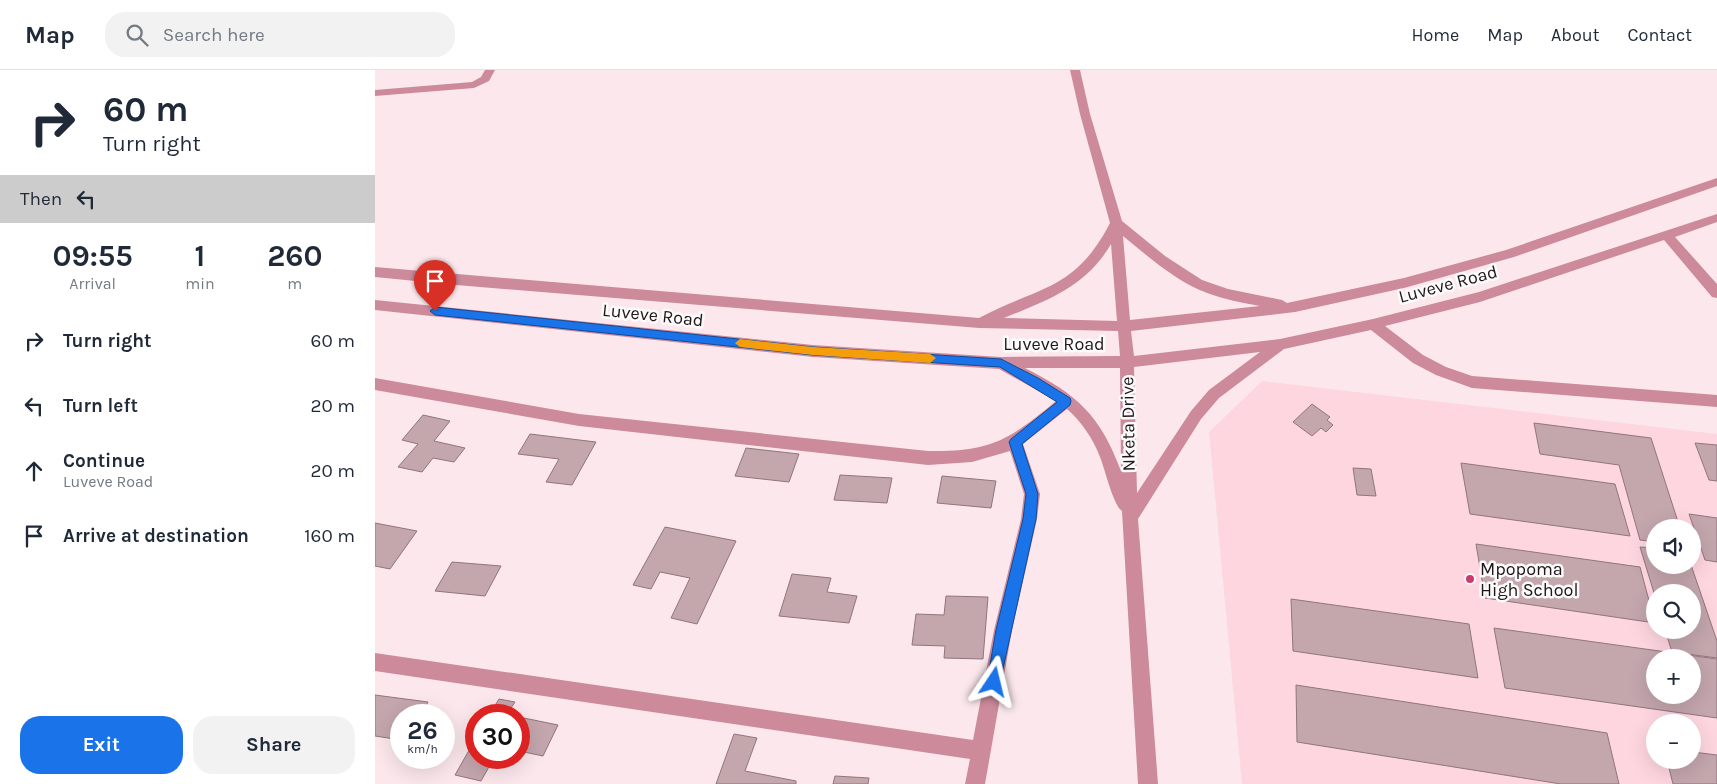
<!DOCTYPE html>
<html lang="en">
<head>
<meta charset="utf-8">
<style>
	body { margin:0; font-family:Karla,sans-serif; background:#f2f2f3; color:#1f2937; height:100vh; display:flex; flex-direction:column; font-size:19px; white-space:nowrap }
	* { box-sizing:border-box; margin:0 }
	p { font-size:16px; color:#747a83 }
	.icon { flex:none; width:28px; height:28px; fill:none; stroke:currentColor; stroke-width:2; stroke-linecap:round; stroke-linejoin:round }
	.map { position:relative; flex:1; overflow:hidden }
	.side { display:flex; flex-direction:column; background:#fff; width:375px }
	.side>* { flex:none }
	.guide { background:#fff; color:#1f2937; overflow:hidden }
	.fabs { position:absolute; left:1271px; top:449px; display:grid; gap:10px }
	.fabs a { display:grid; place-items:center; width:55px; height:55px; border-radius:50%; background:#fff; box-shadow:0 5px 20px #0002; font-size:25px }
	.speed { position:absolute; left:15px; top:634px; display:flex; gap:10px; font-size:25px; font-weight:700; text-align:center }
	.speed>* { display:grid; place-content:center; width:65px; height:65px; border-radius:50%; background:#fff; box-shadow:0 5px 20px #0002; line-height:1 }
	.speed small { font-size:12px; font-weight:400 }
	.speed .limit { border:8px solid #d22; background:#fff; color:#111 }
	.pin { position:absolute; display:grid; place-items:center; width:42px; height:42px; color:#fff; margin:-51px -21px; border-radius:50% 50% 50% 0; rotate:-45deg; box-shadow:0 0 5px #0007 }
	.pin .icon { rotate:45deg }
	.me { position:absolute; width:55px; margin:-28px; rotate:10deg; stroke-linejoin:round; filter:drop-shadow(0 0 4px #0008) }
	.turn { display:flex; align-items:center; gap:18px; height:105px; padding:0 20px; font-size:22px }
	.turn .icon { width:65px; height:65px; stroke-width:2.5 }
	.turn b { display:block; font-size:35px; line-height:42px }
	.then { display:flex; align-items:center; height:48px; padding:0 20px; background:#0003; gap:10px; font-size:19px }
	.eta { display:flex; justify-content:space-evenly; align-items:center; height:85px; text-align:center }
	.eta b { font-size:30px; font-weight:700; line-height:35px }
	.button { display:flex; gap:10px; margin-top:auto; padding:10px 20px }
	.button a { flex:1; height:58px; border-radius:20px; background:#1a73e8; color:#fff; font-size:20px; font-weight:700; line-height:58px; text-align:center }
	.button a+a { background:#f2f2f3; color:#1f2937 }
	ul { padding:0; list-style:none }
	li { display:flex; align-items:center; gap:15px; height:65px; padding:0 20px }
	li div { flex:1 }
	li b { display:block; font-size:19px }
	li em { font-style:normal }
	header { display:flex; align-items:center; gap:30px; box-sizing:border-box; height:70px; padding:0 25px; background:#fff; border-bottom:1px solid #e0e1e3 }
	header strong { font-size:24px }
	nav { display:flex; gap:28px; margin-inline-start:auto; font-size:18px }
	.search { width:350px; height:45px; background:#f2f2f3; display:flex; align-items:center; gap:12px; box-sizing:border-box; padding:0 18px; border-radius:20px; color:#747a83; font-size:19px }
	main { display:flex; flex:1; min-height:0 }
	.map>svg:first-child { display:block }
	.built { fill:#fed6df; fill-rule:evenodd }
	.building { fill:#c4a6ad; stroke:#92757c; fill-rule:evenodd }
	.lines { fill:none; stroke-linecap:round; stroke-linejoin:round }
	.minor { fill:#cc8a9b; fill-rule:evenodd }
	.route { fill:#1a73e8; stroke:#114b97 }
	.slow { fill:#f59e0b }
	.poi-dot { fill:#c83c6f; stroke:#fbfbfb; stroke-width:2 }
	.labels { text-anchor:middle; stroke-width:5; stroke-linejoin:round; paint-order:stroke }
	.street-label { font-size:18px; fill:#201518; stroke:#fbfbfb }
	.poi-label { font-size:18px; fill:#201518; stroke:#fbfbfb; text-anchor:start }
</style>
</head>
<body>
<header>
<strong>Map</strong>
<div class="search"><svg class="icon" aria-label="search" viewBox="0 0 24 24"><circle cx="10" cy="10" r="6"/><path d="M15 15l6 6"/></svg>Search here</div>
<nav><a>Home</a><a>Map</a><a>About</a><a>Contact</a></nav>
</header>
<main>
<section class="side">
<div class="guide">
<div class="turn"><svg class="icon" aria-label="right" viewBox="0 0 24 24"><path d="M7 20v-9h11M14 6l5 5-5 5"/></svg><div><b>60 m</b>Turn right</div></div>
<div class="then">Then<svg class="icon" aria-label="left" viewBox="0 0 24 24"><path d="M17 20v-9H6M10 6l-5 5 5 5"/></svg></div>
</div>
<div class="eta">
<div><b>09:55</b><p>Arrival</p></div>
<div><b>1</b><p>min</p></div>
<div><b>260</b><p>m</p></div>
</div>
<ul>
<li><svg class="icon" aria-label="right" viewBox="0 0 24 24"><path d="M7 20v-9h11M14 6l5 5-5 5"/></svg><div><b>Turn right</b></div><em>60 m</em></li>
<li><svg class="icon" aria-label="left" viewBox="0 0 24 24"><path d="M17 20v-9H6M10 6l-5 5 5 5"/></svg><div><b>Turn left</b></div><em>20 m</em></li>
<li><svg class="icon" aria-label="ahead" viewBox="0 0 24 24"><path d="M12 20V5M6 11l6-6 6 6"/></svg><div><b>Continue</b><p>Luveve Road</p></div><em>20 m</em></li>
<li><svg class="icon" aria-label="arrive" viewBox="0 0 24 24"><path d="M6 21V4h12l-3 4 3 4H6"/></svg><div><b>Arrive at destination</b></div><em>160 m</em></li>
</ul>
<div class="button"><a>Exit</a><a>Share</a></div>
</section>
<div class="map">
<svg width="1342" height="714" viewBox="0 0 1342 714">
	<rect width="100%" height="100%" fill="#fce8ec"/>
	<!-- built -->
	<path class="built" d="M887 311 1342 364V714H867L834 362ZM1280 458H1318V495H1280ZM1280 522H1318V560H1280ZM1280 588H1318V625H1280ZM1280 652H1318V690H1280Z"/>
	<!-- building -->
	<path class="building" d="M937 334 955 347 952 350 958 355 951 362 946 358 937 366 918 352Z
		M48 345 75 351 59 371 90 378 79 392 58 388 47 402 23 397 43 374 27 370Z
		M1159 353 1276 368 1305 458H1280V472L1265 470 1244 395 1165 384Z
		M155 364 221 372 197 415 171 412 184 389 143 384Z
		M1320 373 1342 375V411L1334 410Z
		M371 378 424 384 414 412 360 406Z
		M1086 393 1240 414 1255 466 1095 444Z
		M978 398 996 399 1001 426 982 425Z
		M465 405 517 408 512 433 459 430Z
		M567 406 621 411 616 438 562 433Z
		M1314 444 1342 448V492L1330 490Z
		M0 453 42 461 15 499 0 496Z
		M290 457 361 471 322 554 296 548 315 508 285 502 276 519 258 515Z
		M1101 474 1265 497 1280 553 1110 528Z
		M1265 477 1280 478V495H1316L1342 571V588L1297 582 1290 560H1318V522H1280V526Z
		M77 492 126 496 110 526 60 521Z
		M417 504 456 508 452 522 482 526 474 553 404 546Z
		M571 526 613 527 608 589 569 588 570 576 537 575 541 544 569 545Z
		M916 529 1094 554 1103 608 918 581Z
		M1119 558 1342 589V648L1130 618ZM1280 588H1318V625H1280Z
		M921 615 1232 663 1244 714H1186L922 672Z
		M0 625 53 632 46 645H26V670L0 666Z
		M124 629 140 632 132 644 135 645H114Z
		M144 647 183 655 168 686 144 681Z
		M359 664 382 668 370 701 421 711V714H341Z
		M101 668V688H119L106 711 80 705Z
		M1318 682 1342 685V714H1298L1292 690H1318Z
		M460 706 494 708 493 714H458Z"/>
	<g class="lines">
		<!-- minor -->
		<path class="minor" d="M110 0H120L114 11 99 18 0 26V20L97 12 106 7Z
			M695 0H705L715 44 747 151 790 186 827 210 853 219 907 230 912 233 1029 208 1131 180 1342 108V116L1139 187 1029 218 920 242 756 261 759 286 905 269 998 249 1104 222 1342 144V152L1300 167 1342 214V228L1337 227 1289 170 1105 232 1010 256 1048 285 1071 297 1097 306 1342 325V337L1097 318 1061 305 1038 293 996 260 909 279 844 328 826 349 763 449 783 714H763L747 441C738 435 730 399 725 387 718 369 707 352 692 339L648 374 665 424 662 449 637 560 610 714H590L595 689 0 601V583L598 670 619 560 646 449 649 424 635 381 597 392 553 395 204 356 0 320V308L204 344 553 381C616 382 634 370 681 331L624 299 438 287 0 240V230L438 275 626 287 745 286 743 261 604 258 81 215 0 207V197L604 248C664 216 700 221 735 153L705 44ZM748 166C774 187 800 211 832 223 849 229 867 233 885 236L755 250ZM736 174 742 251 629 248C673 230 711 217 736 174ZM885 282 834 320 816 341 762 423 759 297ZM650 298H745L746 401C725 345 703 325 650 298Z"/>
	</g>
	<!-- route -->
	<path class="route" d="M60 237 438 277 626 289 663 308 695 328 696 331 695 335 647 374 663 424 661 449 624 617 619 619 614 617 612 612 621 560 648 449 651 424 634 372 636 369 682 332 625 297 438 285 60 245 55 241Z"/>
	<!-- slow -->
	<path class="slow" d="M365 269 438 277 555 284 561 288 555 293 438 285 365 277 360 273Z"/>
	<!-- markers -->
	<circle class="poi-dot" cx="1095" cy="509" r="5"/>
	<g class="labels">
		<!-- street labels -->
		<g class="street-label">
			<text transform="translate(1073 214) rotate(-15)" y="6">Luveve Road</text>
			<text transform="translate(278 245) rotate(6)" y="6">Luveve Road</text>
			<text x="679" y="280">Luveve Road</text>
			<text transform="translate(753 354) rotate(-91)" y="6">Nketa Drive</text>
		</g>
		<!-- poi labels -->
		<g class="poi-label">
			<text x="1105" y="505">Mpopoma<tspan x="1105" dy="21">High School</tspan></text>
		</g>
	</g>
</svg>
<div class="fabs">
<a><svg class="icon" aria-label="sound" viewBox="0 0 24 24"><path d="M4 9h4l5-4v14l-5-4H4zM17 9q2 3 0 6"/></svg></a>
<a><svg class="icon" aria-label="search" viewBox="0 0 24 24"><circle cx="10" cy="10" r="6"/><path d="M15 15l6 6"/></svg></a>
<a>+</a>
<a>−</a>
</div>
<div class="speed"><div>26<small>km/h</small></div><div class="limit">30</div></div>
<div class="pin" style="left:60px;top:241px;background:#d93025"><svg class="icon" aria-label="arrive" viewBox="0 0 24 24"><path d="M6 21V4h12l-3 4 3 4H6"/></svg></div>
<svg class="me" style="left:619px;top:612px" viewBox="-20 -20 40 40"><path d="M0-17L14 15 0 8-14 15z" fill="#1a73e8" stroke="#fff" stroke-width="4"/></svg>
</div>
</main>
</body>
</html>
